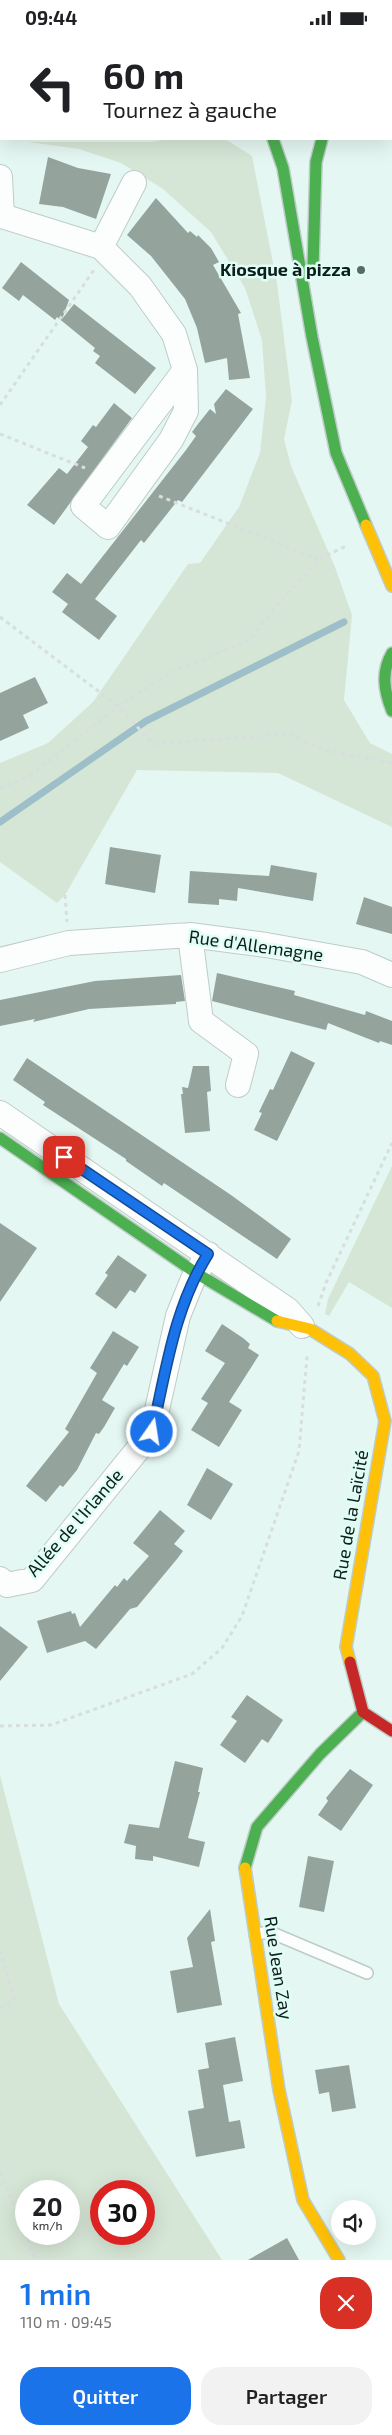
<!DOCTYPE html>
<html lang="fr">
<head>
<meta charset="utf-8">
<style>
	body { margin:0; font-family:"Exo 2",sans-serif; background:#f2f2f2; color:#202124; height:100vh; display:flex; flex-direction:column; font-size:19px; white-space:nowrap }
	* { box-sizing:border-box; margin:0 }
	p { font-size:16px; color:#757577 }
	.icon { flex:none; width:28px; height:28px; fill:none; stroke:currentColor; stroke-width:2; stroke-linecap:round; stroke-linejoin:round }
	.map { position:relative; height:2225px; overflow:hidden }
	.details { display:flex; flex-direction:column; background:#fff; flex:1 }
	.details>* { flex:none }
	.hud { position:absolute; left:0px; top:0px; width:392px; height:105px; box-shadow:0 5px 20px #0002; background:#fff; color:#202124; overflow:hidden }
	.tools { position:absolute; left:331px; top:2165px; display:grid; gap:10px }
	.tools a { display:grid; place-items:center; width:45px; height:45px; border-radius:50%; background:#fff; box-shadow:0 5px 20px #0002; font-size:25px }
	.speed { position:absolute; left:15px; top:2145px; display:flex; gap:10px; font-size:25px; font-weight:700; text-align:center }
	.speed>* { display:grid; place-content:center; width:65px; height:65px; border-radius:50%; background:#fff; box-shadow:0 5px 20px #0002; line-height:1 }
	.speed small { font-size:12px; font-weight:400 }
	.speed .limit { border:8px solid #d22; background:#fff; color:#111 }
	.pin { position:absolute; display:grid; place-items:center; width:42px; height:42px; color:#fff; margin:-21px; border-radius:10px; box-shadow:0 2px 8px #0006 }
	.me { position:absolute; width:55px; margin:-28px; rotate:13deg; stroke-linejoin:round; filter:drop-shadow(0 0 4px #0008) }
	.turn { display:flex; align-items:center; gap:18px; height:105px; padding:0 20px; font-size:22px }
	.turn .icon { width:65px; height:65px; stroke-width:2.5 }
	.turn b { display:block; font-size:35px; line-height:42px }
	.round { display:grid; place-items:center; flex:none; width:52px; height:52px; border-radius:20px; background:#f2f2f2 }
	.headline { display:flex; align-items:center; justify-content:space-between; height:85px; padding:0 20px }
	h1 { font-size:30px; font-weight:600; line-height:38px; color:#1a73e8 }
	.cta { display:flex; gap:10px; margin-top:auto; padding:10px 20px }
	.cta a { flex:1; height:58px; border-radius:20px; background:#1a73e8; color:#fff; font-size:20px; font-weight:600; line-height:58px; text-align:center }
	.cta a+a { background:#f2f2f2; color:#202124 }
	.status { display:flex; justify-content:space-between; align-items:center; height:35px; padding:0 25px; background:#fff; direction:ltr }
	.status svg { height:14px; fill:currentColor }
	.map>svg:first-child { display:block }
	.green { fill:#d6e6d6; fill-rule:evenodd }
	.lines { fill:none; stroke-linecap:round; stroke-linejoin:round }
	.stream { stroke:#9cbfc9; stroke-width:7 }
	.building { fill:#95a39d }
	.lane-casing { stroke:#beccc8; stroke-width:14 }
	.street-casing { stroke:#beccc8; stroke-width:26 }
	.fast-casing { stroke:#beccc8; stroke-width:14 }
	.slow-casing { stroke:#beccc8; stroke-width:14 }
	.jam-casing { stroke:#beccc8; stroke-width:14 }
	.path { stroke:#d8dedd; stroke-width:3; stroke-dasharray:4 4; stroke-linecap:butt }
	.lane { stroke:#fbfefd; stroke-width:11 }
	.street { stroke:#fbfefd; stroke-width:24 }
	.fast { stroke:#4caf50; stroke-width:11 }
	.slow { stroke:#ffc107; stroke-width:11 }
	.jam { stroke:#c62828; stroke-width:11 }
	.route-casing { stroke:#114b97; stroke-width:12 }
	.route { stroke:#1a73e8; stroke-width:9 }
	.poi-dot { fill:#5b6966; stroke:#defef5; stroke-width:2 }
	.labels { text-anchor:middle; stroke-width:5; stroke-linejoin:round; paint-order:stroke }
	.poi-label { font-size:18px; font-weight:bold; fill:#111d1a; stroke:#defef5; text-anchor:end }
	.street-label { font-size:18px; fill:#111d1a; stroke:#defef5 }
</style>
</head>
<body>
<div class="status"><b>09:44</b><svg viewBox="0 0 49 12"><path d="M0 12V9h3v3zM5 12V6h3v6zM10 12V3h3v9zM15 12V0h3v12zM26 1h20v11H26zM47 4h2v5h-2z"/></svg></div>
<div class="map">
<svg width="392" height="2225" viewBox="0 0 392 2225">
	<rect width="100%" height="100%" fill="#e5f7f2"/>
	<!-- green -->
	<path class="green" d="M224 0H351V1H224Z
		M168 104H225L252 121 277 248 292 366 284 404 291 431 335 532 352 580 344 665 370 708 392 719V792L278 738 137 735 65 860 57 868 0 827V728L48 708 93 667 188 529 200 528 239 472 260 418 266 362 262 305 245 253 211 197 163 154 121 128 79 114 28 107H152Z
		M392 1131V1273L349 1247 329 1281 325 1279 328 1264Z
		M0 1740 59 1969 222 2225H0ZM26 2156H69V2199H26ZM144 2156V2199H101V2156Z"/>
	<g class="lines">
		<!-- stream -->
		<path class="stream" d="M0 787 146 686 344 587"/>
	</g>
	<!-- building -->
	<path class="building" d="M48 122 78 133 111 139 96 184 63 172 39 169Z
		M156 163 188 198 190 196 197 202 198 200 211 213 219 227 213 230 241 278 238 279 250 343 229 345 227 323 205 328 197 293 185 264 151 221 127 200Z
		M21 227 69 265 62 284 74 269 156 333 135 359 95 328 100 321 93 316 95 313 57 282 55 285 23 260 19 266 2 253Z
		M226 354 253 374 182 467 178 465 144 508 141 505 95 564 117 581 99 605 62 577 68 569 52 557 67 538 81 549 186 415 196 401 192 397 198 389 210 374 216 379 214 369Z
		M114 368 132 383 54 490 27 470 59 433 67 439 88 412 81 406 93 390 96 392Z
		M35 642 48 668 23 680 29 693 0 706V658Z
		M110 812 161 820 155 858 105 849Z
		M271 830 317 838 313 866 238 853 237 866 219 864V870L188 868 190 836 269 841Z
		M364 862 392 872V899L356 889Z
		M217 938 295 956 294 960 365 980 366 976 392 986V1010L380 1006 379 1008 328 988 326 995 212 966Z
		M181 940 185 966 176 967V969L89 974 33 987 35 984 0 991V965L95 946Z
		M291 1016 315 1028 277 1106 254 1095 262 1078 259 1077 270 1054 273 1055Z
		M27 1023 231 1160 291 1204 277 1224 164 1148 162 1151 126 1126V1124L43 1070 45 1067 13 1045Z
		M193 1031H209L211 1056 207 1057 210 1096 185 1098 181 1059H183L182 1052 188 1053Z
		M0 1188 37 1213 0 1267Z
		M118 1220 147 1240 135 1258 130 1255 116 1274 95 1259 108 1240 105 1238Z
		M222 1289 243 1303 250 1309 248 1313 259 1320 229 1367 242 1375 219 1412 191 1395 208 1368 201 1364 225 1328 205 1316Z
		M113 1296 139 1312 127 1331 124 1329 102 1365 115 1373 104 1392 99 1399 96 1398 77 1435 63 1452 60 1450 46 1467 26 1451 69 1397 65 1394 97 1338 90 1333Z
		M207 1433 233 1449 211 1485 187 1470Z
		M160 1475 185 1496 174 1509 183 1516 177 1524 137 1572 130 1574 96 1614 85 1606 47 1618 37 1586 71 1576 72 1579 75 1578 80 1592 115 1550 117 1552 124 1543 127 1546 149 1521 133 1508Z
		M0 1591 28 1612 0 1646Z
		M247 1660 283 1685 268 1708 262 1704 245 1728 220 1710 237 1686 231 1682Z
		M175 1726 203 1733 198 1757H200L188 1803 205 1807 199 1832 153 1821V1826L135 1824 136 1811 124 1808 129 1789 159 1793Z
		M350 1734 373 1750 341 1796 318 1780 328 1766 326 1763Z
		M308 1821 334 1826 324 1877 299 1872Z
		M210 1874 215 1906 211 1907 222 1970 177 1978 170 1936 193 1932 187 1903Z
		M235 2002 243 2046 223 2050 229 2087 240 2085 245 2113 196 2122 188 2076 204 2073 198 2035 209 2033 205 2008Z
		M349 2030 356 2073 332 2077 329 2057 319 2059 315 2035Z
		M287 2203 299 2225H248Z"/>
	<g class="lines">
		<defs>
			<path id="lane" d="M255 1899 270 1897 367 1938"/>
			<path id="street" d="M0 86H1
				M0 142 2 181 101 212 140 251 174 299 185 335
				M101 212 134 148
				M185 335 186 376 171 405 108 492 83 471Z
				M190 900 201 986 246 1019 238 1050
				M0 925 69 908 190 900 266 910 362 927 392 940
				M0 1078 288 1275 302 1291
				M0 1544 7 1550 32 1545 152 1397 178 1281 193 1244 208 1219"/>
			<path id="fast" d="M371 0 373 1
				M391 13 392 14
				M273 104 283 133 312 302 336 418 366 490
				M313 233 316 127 322 104
				M392 618C381 637 384 656 392 676
				M0 1103 196 1238 277 1286
				M245 1833 257 1792 320 1719 363 1677"/>
			<path id="slow" d="M205 0V1
				M366 490 392 551
				M277 1286 310 1294 350 1319 373 1341 385 1386 346 1612 350 1627
				M245 1833 279 2055 303 2165 339 2225"/>
			<path id="jam" d="M391 56H392
				M350 1627 363 1677 392 1696"/>
		</defs>
		<!-- lane casing -->
		<use href="#lane" class="lane-casing"/>
		<!-- street casing -->
		<use href="#street" class="street-casing"/>
		<!-- fast casing -->
		<use href="#fast" class="fast-casing"/>
		<!-- slow casing -->
		<use href="#slow" class="slow-casing"/>
		<!-- jam casing -->
		<use href="#jam" class="jam-casing"/>
		<!-- path -->
		<path class="path" d="M0 370 94 235
			M0 399 85 433
			M159 461 318 524
			M0 582 118 671 153 709 290 699 323 715 392 728
			M0 753 30 741 118 671 174 636 250 605 274 573 319 524 348 510
			M65 860 67 887
			M318 1271 326 1248 392 1108
			M0 1691 51 1690 192 1639 222 1613 242 1581 299 1416 307 1321
			M0 1915 14 1964 0 1974
			M0 2137 36 2225"/>
		<!-- lane -->
		<use href="#lane" class="lane"/>
		<!-- street -->
		<use href="#street" class="street"/>
		<!-- fast -->
		<use href="#fast" class="fast"/>
		<!-- slow -->
		<use href="#slow" class="slow"/>
		<!-- jam -->
		<use href="#jam" class="jam"/>
	</g>
	<g class="lines">
		<defs>
			<path id="route" d="M64 1122 208 1219C174 1273 166 1336 152 1397"/>
		</defs>
		<!-- route casing -->
		<use href="#route" class="route-casing"/>
		<!-- route -->
		<use href="#route" class="route"/>
	</g>
	<!-- markers -->
	<circle class="poi-dot" cx="361" cy="235" r="5"/>
	<g class="labels">
		<!-- poi labels -->
		<g class="poi-label">
			<text x="351" y="241">Kiosque à pizza</text>
		</g>
		<!-- street labels -->
		<g class="street-label">
			<text transform="translate(256 911) rotate(8)" y="6">Rue d'Allemagne</text>
			<text transform="translate(351 1480) rotate(-80)" y="6">Rue de la Laïcité</text>
			<text transform="translate(75 1488) rotate(-49)" y="6">Allée de l'Irlande</text>
			<text transform="translate(278 1933) rotate(81)" y="6">Rue Jean Zay</text>
		</g>
	</g>
</svg>
<div class="tools">
<a><svg class="icon" aria-label="sound" viewBox="0 0 24 24"><path d="M4 9h4l5-4v14l-5-4H4zM17 9q2 3 0 6"/></svg></a>
</div>
<div class="speed"><div>20<small>km/h</small></div><div class="limit">30</div></div>
<div class="pin" style="left:64px;top:1122px;background:#d93025"><svg class="icon" aria-label="arrive" viewBox="0 0 24 24"><path d="M6 21V4h12l-3 4 3 4H6"/></svg></div>
<svg class="me" style="left:152px;top:1397px" viewBox="-20 -20 40 40"><circle r="17" fill="#1a73e8" stroke="#fff" stroke-width="3"/><path d="M0-11L8 9 0 5-8 9z" fill="#fff"/></svg>
<div class="hud">
<div class="turn"><svg class="icon" aria-label="left" viewBox="0 0 24 24"><path d="M17 20v-9H6M10 6l-5 5 5 5"/></svg><div><b>60 m</b>Tournez à gauche</div></div>
</div>
</div>
<section class="details">
<div class="headline"><div><h1>1 min</h1><p>110 m · 09:45</p></div><a class="round" style="background:#d93025;color:#fff"><svg class="icon" aria-label="close" viewBox="0 0 24 24"><path d="M6 6l12 12M18 6L6 18"/></svg></a></div>
<div class="cta"><a>Quitter</a><a>Partager</a></div>
</section>
</body>
</html>
